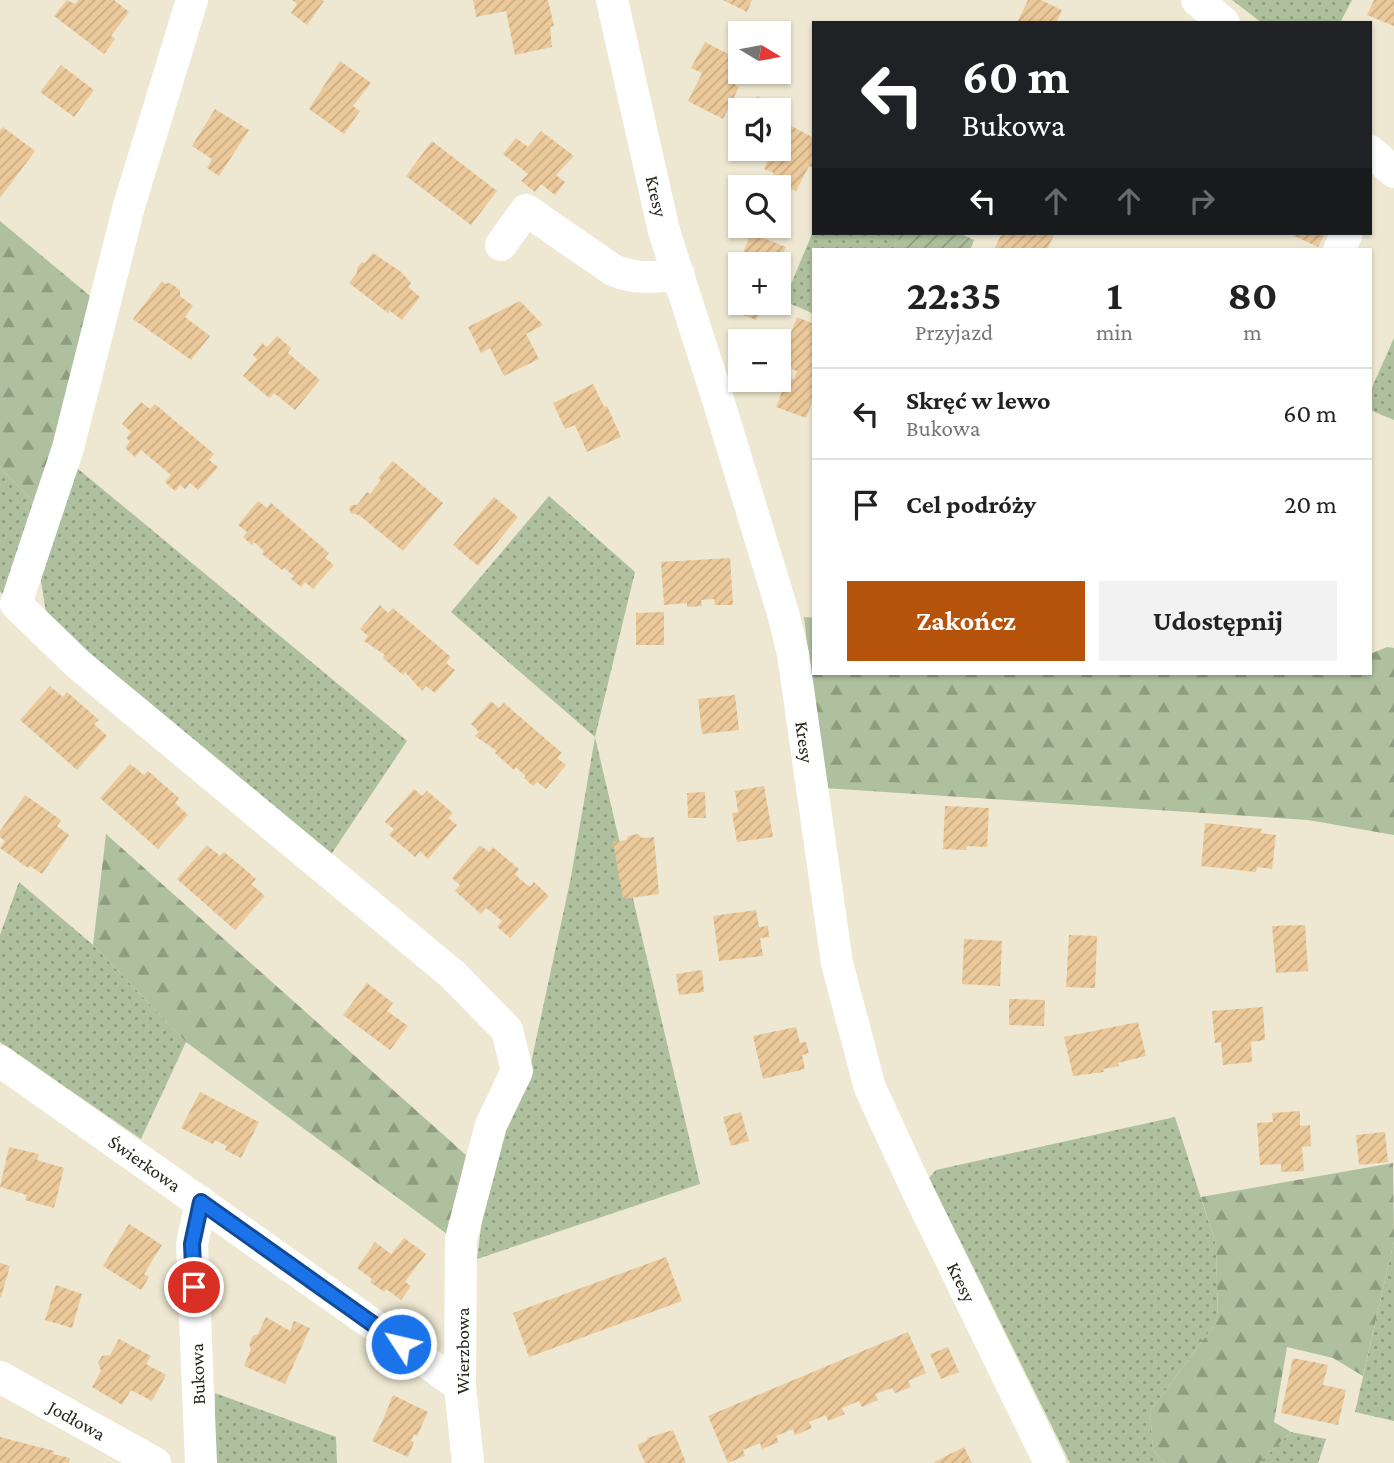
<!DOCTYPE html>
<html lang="pl">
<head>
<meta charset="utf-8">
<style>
	body { margin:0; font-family:"Crimson Pro",serif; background:#f2f2f2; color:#222; height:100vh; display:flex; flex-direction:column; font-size:26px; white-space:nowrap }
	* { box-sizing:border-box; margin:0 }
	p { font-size:23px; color:#767676 }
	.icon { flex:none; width:38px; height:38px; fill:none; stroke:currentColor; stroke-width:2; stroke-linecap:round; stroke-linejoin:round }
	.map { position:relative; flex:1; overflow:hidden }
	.side { position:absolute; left:812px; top:248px; width:560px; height:427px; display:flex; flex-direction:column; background:#fff; border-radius:0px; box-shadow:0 2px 5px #0004 }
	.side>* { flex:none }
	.guide { position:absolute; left:812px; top:21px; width:560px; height:214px; border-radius:0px; box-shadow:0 2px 5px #0004; background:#202124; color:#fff; overflow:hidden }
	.needle { width:46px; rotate:100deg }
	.fabs { position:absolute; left:728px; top:21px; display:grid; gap:14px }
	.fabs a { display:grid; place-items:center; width:63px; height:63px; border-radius:0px; background:#fff; box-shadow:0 2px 5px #0004; font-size:35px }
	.pin { position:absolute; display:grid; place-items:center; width:60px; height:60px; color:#fff; margin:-30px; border:4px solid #fff; border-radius:50%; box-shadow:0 2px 7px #0007 }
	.me { position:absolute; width:77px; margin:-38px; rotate:305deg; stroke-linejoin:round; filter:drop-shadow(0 0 5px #0008) }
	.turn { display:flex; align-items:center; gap:24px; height:147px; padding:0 35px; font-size:32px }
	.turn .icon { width:91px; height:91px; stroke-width:2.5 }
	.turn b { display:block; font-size:49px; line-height:60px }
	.lanes { display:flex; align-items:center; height:66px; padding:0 35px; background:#0003; justify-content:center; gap:35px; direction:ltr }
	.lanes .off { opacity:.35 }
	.eta { display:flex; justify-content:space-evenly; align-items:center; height:119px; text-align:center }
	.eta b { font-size:42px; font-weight:700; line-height:49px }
	.primary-button { display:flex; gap:14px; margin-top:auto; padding:14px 35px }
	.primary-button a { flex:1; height:80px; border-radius:0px; background:#b45309; color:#fff; font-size:28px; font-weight:700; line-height:80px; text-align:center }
	.primary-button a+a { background:#f2f2f2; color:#222 }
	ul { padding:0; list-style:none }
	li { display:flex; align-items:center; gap:21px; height:91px; padding:0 35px; border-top:2px solid #e0e0e0 }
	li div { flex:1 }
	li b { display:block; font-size:26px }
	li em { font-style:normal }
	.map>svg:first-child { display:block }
	.grass { fill:url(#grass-dots) }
	.forest { fill:url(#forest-firs) }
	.garden { fill:url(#garden-furrows) }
	.building { fill:url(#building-hatch) }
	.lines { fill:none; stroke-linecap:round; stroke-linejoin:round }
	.minor { stroke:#fff; stroke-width:32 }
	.route-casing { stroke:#114b97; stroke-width:18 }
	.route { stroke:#1a73e8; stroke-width:12 }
	.labels { text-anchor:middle; stroke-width:7; stroke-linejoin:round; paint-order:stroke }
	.street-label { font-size:19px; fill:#28251d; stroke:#fff }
</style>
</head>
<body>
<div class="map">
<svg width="1394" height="1463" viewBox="0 0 1394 1463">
	<defs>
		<pattern id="grass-dots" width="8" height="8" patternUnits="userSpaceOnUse" patternTransform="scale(1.75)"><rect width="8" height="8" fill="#aec09d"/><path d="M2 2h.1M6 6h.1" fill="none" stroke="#8e9c7f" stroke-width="1.8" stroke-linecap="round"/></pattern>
		<pattern id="forest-firs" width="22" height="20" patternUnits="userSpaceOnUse" patternTransform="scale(1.75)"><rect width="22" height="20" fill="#aec09d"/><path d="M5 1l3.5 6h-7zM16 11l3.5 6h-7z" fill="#8e9c7f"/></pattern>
		<pattern id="garden-furrows" width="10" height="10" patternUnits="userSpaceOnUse" patternTransform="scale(1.75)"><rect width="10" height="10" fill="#aec09d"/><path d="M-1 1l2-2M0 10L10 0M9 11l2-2" fill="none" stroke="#8e9c7f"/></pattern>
		<pattern id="building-hatch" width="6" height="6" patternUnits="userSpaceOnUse" patternTransform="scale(1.75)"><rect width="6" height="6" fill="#ebc99a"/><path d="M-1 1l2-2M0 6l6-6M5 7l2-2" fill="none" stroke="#caac84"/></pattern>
	</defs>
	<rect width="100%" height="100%" fill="#eee8d2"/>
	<!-- grass -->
	<path class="grass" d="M1232 0H1352L1340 23H1262Z
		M814 229V233H901L893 250H814V314L784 301Z
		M1394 338V420L1370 410V392Z
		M0 468 37 505 6 598 0 591Z
		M77 468 407 741 328 859 70 643 46 613 40 575Z
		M549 496 635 572 595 737 700 1184 477 1259 488 1173 531 1063 571 877 595 737 451 612Z
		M19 882 93 945 186 1042 141 1139 0 1042V935Z
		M1175 1117 1216 1245 1218 1320 1150 1411 1153 1450 1165 1463H1070L929 1178 936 1170Z
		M1394 1241V1421L1355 1412Z
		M215 1393 336 1437 337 1463H215Z
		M1291 1432 1326 1439 1318 1463H1259Z"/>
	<!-- forest -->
	<path class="forest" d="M0 221 95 300 37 505 0 468Z
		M804 617 814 618V674H1370V654L1387 647 1394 648V835L1308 820 824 788Z
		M106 834 466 1155 447 1234 186 1042 93 945Z
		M1393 1163 1394 1241 1363 1376 1333 1358 1287 1347 1274 1422 1291 1432 1259 1463H1165L1153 1450 1150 1411 1218 1320 1216 1245 1201 1197Z"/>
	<!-- garden -->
	<path class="garden" d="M901 233H959L974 240 970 250H893Z"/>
	<!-- building -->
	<path class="building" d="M67 0 75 4 78 0H114L129 12 111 36 115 39 104 54 54 16Z
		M292 0H322L324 1 307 25 291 13 297 4Z
		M473 0H548L554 26 550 27 552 47 515 55 506 11 476 17Z
		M723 0H752L747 12Z
		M1028 0H1041L1062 10 1056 23H1017Z
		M1374 0H1394V26L1367 15Z
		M705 42 740 60 742 72 735 85 739 87 723 119 688 101 702 73 691 68Z
		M340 61 371 83 353 106 360 111 344 134 309 109Z
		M61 65 94 90 74 117 40 92Z
		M757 96 786 110 780 120 814 138V168L809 166 796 191 771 180 774 173 764 169 773 149H779V110H750Z
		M215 109 249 130 219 176 207 168 212 159 192 146Z
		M3 127 35 151 0 198V130Z
		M541 131 574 156 556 175 565 182 555 195 541 184 535 192 521 181 528 174 503 154 516 138 528 147Z
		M432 141 497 191 471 225 406 176Z
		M751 233 786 247 779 264H740V284L732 281Z
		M1002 233H1055L1047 250H994Z
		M1288 233H1325L1318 247Z
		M373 253 401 272 411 283 408 287 420 297 402 320 390 311 388 313 349 283 357 273V268L362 262 365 263Z
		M162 281 165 284 170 283 180 290V296L193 306 185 317 210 336 191 360 133 319Z
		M520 301 543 325 526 334 539 359 504 376 490 348 481 353 468 327Z
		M745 303H763L756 320 741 314Z
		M797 317 814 324V397L806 418 776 407 788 377 794 379 797 371 779 364Z
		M277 336 291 348 288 353 320 380 295 410 274 393 269 398 243 376 257 359 253 355 262 343 267 347Z
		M593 384 604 407 607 406 621 437 587 452 575 425 565 429 553 403Z
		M141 402 150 409 155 404 214 454 209 460 218 467 198 490 190 483 185 489 180 485 175 491 165 482 171 475 141 450 135 457 125 448 130 441 126 438 131 432 122 424Z
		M393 461 443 503 403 551 359 515 351 513 349 508 352 505H357L367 492 370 494 381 480 378 478Z
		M494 497 518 517 478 566 453 545Z
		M258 501 267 508 271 503 329 553 325 558 334 565 313 589 305 582 301 587 291 579 294 576 284 568 282 570 262 554 264 551 254 542 252 545 243 537 247 532 238 525Z
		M730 558 733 605H715L714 599 701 600 702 606 687 607V603L664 605 661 562Z
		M380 605 388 613 393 608 451 657 446 663 455 670 435 693 426 686 422 691 405 672 403 675 383 658 385 655 364 641 368 636 360 629Z
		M664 612V645H636V613Z
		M50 686 63 697 67 692 99 720 94 724 107 736 77 770 20 720Z
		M735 695 739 730 702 734 698 699Z
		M491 701 499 708 504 703 562 753 557 758 566 765 546 789 537 782 533 786 524 778 526 776 521 772 516 767 514 770 495 753 497 751 475 736 479 732 471 724Z
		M130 764 144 775 148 771 164 785 179 798 175 803 188 815 158 849 100 798Z
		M764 786 773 837 737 842 732 813 738 812 735 791Z
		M414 789 422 796 427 791 453 813 448 818 457 825 428 859 420 851 415 857 389 835 394 829 385 822Z
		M705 792 706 818H688L687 793Z
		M25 795 61 820 57 826 69 835 42 874 30 866 28 868 0 848 5 841 0 837V831Z
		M945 806 989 808 987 847 967 846 966 850 943 849Z
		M1205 823 1262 829 1261 833 1276 835 1272 869 1257 867 1256 872 1201 866Z
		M638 834 642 838 654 837 659 894 623 899 613 842 626 840 628 836Z
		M207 845 220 856 224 852 240 865 256 879 251 884 265 896 235 930 177 879Z
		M480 845 489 852 493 847 519 869 515 874 522 881 530 887 534 882 549 896 510 938 497 927 502 921 494 914 486 908 481 914 455 891 460 885 452 878Z
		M756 910 759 927 768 926 769 937 760 938 763 956 719 961 713 916Z
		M1305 925 1308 971 1276 973 1272 926Z
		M1069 935 1097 936 1095 988 1066 987Z
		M964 939 1002 941 1000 986 962 984Z
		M702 970 704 992 679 995 676 974Z
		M367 983 393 1003 387 1011 408 1026 390 1050 343 1015Z
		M1009 999 1045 1000 1044 1026 1009 1025Z
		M1263 1007 1265 1040 1251 1042 1252 1062 1223 1065 1221 1042 1215 1043 1212 1011Z
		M1138 1022 1146 1056 1118 1063 1119 1066 1103 1069 1104 1072 1073 1076 1064 1037Z
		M796 1027 800 1043 806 1042 809 1053 802 1055 805 1069 763 1079 753 1036Z
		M200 1092 259 1122 241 1158 225 1150 227 1146 215 1140 213 1144 181 1128Z
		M1300 1111V1126L1310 1125 1311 1146 1302 1147 1304 1171 1281 1172V1164L1260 1165 1257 1123 1273 1122 1272 1113Z
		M741 1112 749 1141 731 1146 723 1117Z
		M1385 1132 1388 1162 1359 1165 1356 1135Z
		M9 1147 39 1154 37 1160 64 1168 54 1208 25 1200 27 1195 0 1187Z
		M129 1224 162 1245 144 1274 149 1277 141 1290 103 1266Z
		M404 1238 426 1254 405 1282 411 1286 401 1300 386 1289 384 1292 370 1282 372 1279 357 1268 375 1242 391 1254Z
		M666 1257 682 1301 529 1357 513 1313Z
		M0 1263 10 1266 1 1297H0Z
		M56 1285 82 1294 72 1328 45 1320Z
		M266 1317 290 1331 294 1321 310 1328 285 1384 244 1366 251 1349 249 1344 253 1336 258 1334Z
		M908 1332 926 1373 908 1381 911 1387 895 1393 892 1388 875 1394 878 1400 862 1407 859 1401 842 1408 845 1414 828 1421 826 1415 809 1422 812 1428 795 1435 793 1429 776 1436 779 1442 762 1449 760 1443 743 1450 745 1456 728 1463 708 1416Z
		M119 1339 151 1356 146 1364 166 1375 152 1401 131 1390 122 1405 92 1387 101 1371 98 1363 102 1356 110 1355Z
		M948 1347 959 1372 941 1379 930 1354Z
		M1293 1358 1328 1365 1323 1385 1346 1390 1338 1425 1281 1413Z
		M393 1395 428 1412 417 1436 414 1434 411 1441 414 1442 408 1457 372 1441 383 1420Z
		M673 1430 686 1463H645L637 1445 648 1440 647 1438Z
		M0 1437 54 1451 53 1454 70 1458 69 1463H0Z
		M964 1447 972 1463H933L942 1458Z"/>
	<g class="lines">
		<!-- minor -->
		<path class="minor" d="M192 0 129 206 68 448 16 604 78 664 452 974 507 1030 517 1071 491 1125 461 1239 460 1386 468 1463
			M612 0 664 231 716 393 783 613 793 654 837 963 870 1088 917 1190 1050 1463
			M1197 0 1224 23
			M1370 151 1394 172
			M501 245 526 210 613 270C636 280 654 277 679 275
			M1339 250 1347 233
			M0 1061 460 1386
			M0 1377 155 1463
			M201 1463 192 1244 201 1202"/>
	</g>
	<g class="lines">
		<defs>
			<path id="route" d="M194 1287 192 1244 201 1202 401 1344"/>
		</defs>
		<!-- route casing -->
		<use href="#route" class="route-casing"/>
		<!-- route -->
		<use href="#route" class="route"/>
	</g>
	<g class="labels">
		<!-- street labels -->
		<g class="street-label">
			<text transform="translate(657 196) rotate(77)" y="7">Kresy</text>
			<text transform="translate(805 742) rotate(82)" y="7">Kresy</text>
			<text transform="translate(145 1163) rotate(35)" y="7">Świerkowa</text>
			<text transform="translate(962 1282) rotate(64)" y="7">Kresy</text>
			<text transform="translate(462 1351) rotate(-90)" y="7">Wierzbowa</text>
			<text transform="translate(197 1374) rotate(-92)" y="7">Bukowa</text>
			<text transform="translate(77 1420) rotate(29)" y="7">Jodłowa</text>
		</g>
	</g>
</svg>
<div class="fabs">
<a><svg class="needle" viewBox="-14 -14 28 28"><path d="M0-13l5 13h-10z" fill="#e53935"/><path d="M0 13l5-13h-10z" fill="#767676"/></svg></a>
<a><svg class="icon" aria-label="sound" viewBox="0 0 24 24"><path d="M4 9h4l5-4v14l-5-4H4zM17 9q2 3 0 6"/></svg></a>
<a><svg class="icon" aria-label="search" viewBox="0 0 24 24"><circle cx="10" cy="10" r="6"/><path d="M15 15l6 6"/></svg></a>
<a>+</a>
<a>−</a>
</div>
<div class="pin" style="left:194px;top:1287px;background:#d93025"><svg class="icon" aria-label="arrive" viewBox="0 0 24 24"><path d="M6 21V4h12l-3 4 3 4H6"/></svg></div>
<svg class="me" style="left:401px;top:1344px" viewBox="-20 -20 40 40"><circle r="17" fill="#1a73e8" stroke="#fff" stroke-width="3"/><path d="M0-11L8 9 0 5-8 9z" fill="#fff"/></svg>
<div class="guide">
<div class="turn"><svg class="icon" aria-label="left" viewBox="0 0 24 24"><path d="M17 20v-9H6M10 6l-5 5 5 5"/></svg><div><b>60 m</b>Bukowa</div></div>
<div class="lanes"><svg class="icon" aria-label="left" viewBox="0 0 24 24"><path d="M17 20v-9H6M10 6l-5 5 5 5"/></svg><svg class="icon off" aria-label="ahead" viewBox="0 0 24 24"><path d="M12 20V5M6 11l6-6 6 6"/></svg><svg class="icon off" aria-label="ahead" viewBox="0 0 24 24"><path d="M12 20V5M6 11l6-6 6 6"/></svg><svg class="icon off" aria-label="right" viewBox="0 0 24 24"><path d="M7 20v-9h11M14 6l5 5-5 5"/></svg></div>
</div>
<section class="side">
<div class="eta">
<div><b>22:35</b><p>Przyjazd</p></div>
<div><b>1</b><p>min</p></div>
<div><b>80</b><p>m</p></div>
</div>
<ul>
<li><svg class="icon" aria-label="left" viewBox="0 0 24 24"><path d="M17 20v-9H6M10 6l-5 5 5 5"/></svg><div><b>Skręć w lewo</b><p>Bukowa</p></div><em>60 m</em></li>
<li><svg class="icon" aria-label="arrive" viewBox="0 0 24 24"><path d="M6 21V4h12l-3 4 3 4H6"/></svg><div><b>Cel podróży</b></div><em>20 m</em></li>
</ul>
<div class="primary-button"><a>Zakończ</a><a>Udostępnij</a></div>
</section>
</div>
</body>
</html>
